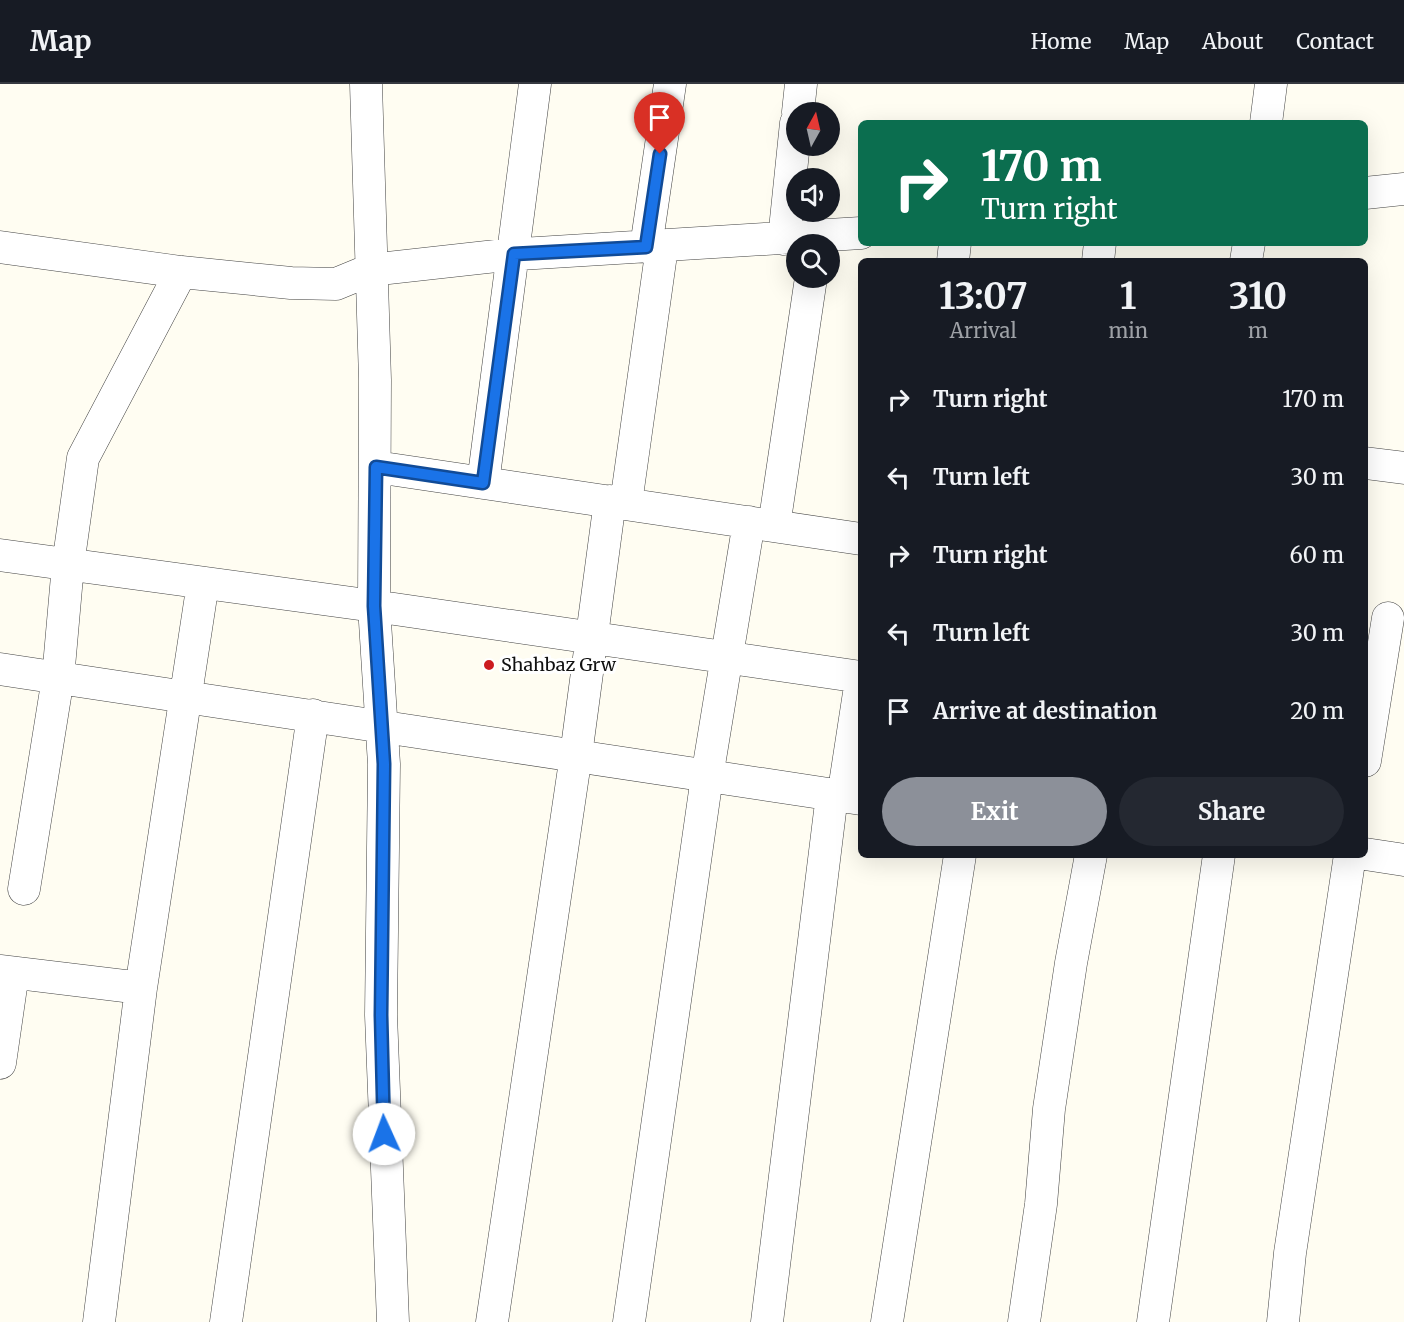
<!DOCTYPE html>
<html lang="en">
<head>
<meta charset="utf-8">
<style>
	body { margin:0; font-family:Merriweather,serif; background:#242831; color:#f1f3f6; height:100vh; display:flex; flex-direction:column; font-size:22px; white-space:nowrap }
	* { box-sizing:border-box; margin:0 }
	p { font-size:20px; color:#9ea1a6 }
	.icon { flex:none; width:33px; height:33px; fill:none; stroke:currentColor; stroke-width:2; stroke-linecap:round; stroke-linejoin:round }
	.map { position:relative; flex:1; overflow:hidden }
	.panel { position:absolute; left:858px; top:174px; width:510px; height:600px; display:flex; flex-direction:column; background:#171b24; border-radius:9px; box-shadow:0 6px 24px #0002 }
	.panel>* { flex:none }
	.top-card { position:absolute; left:858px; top:36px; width:510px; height:126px; border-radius:9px; box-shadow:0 6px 24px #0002; background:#0b6e4f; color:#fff; overflow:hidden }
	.needle { width:39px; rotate:8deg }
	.controls { position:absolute; left:786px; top:18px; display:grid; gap:12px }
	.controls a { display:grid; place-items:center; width:54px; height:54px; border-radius:50%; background:#171b24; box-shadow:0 6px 24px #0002; font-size:30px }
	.pin { position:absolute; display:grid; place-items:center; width:51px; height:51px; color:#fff; margin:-62px -26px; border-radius:50% 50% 50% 0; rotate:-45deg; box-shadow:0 0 6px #0007 }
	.pin .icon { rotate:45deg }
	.me { position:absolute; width:66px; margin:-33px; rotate:358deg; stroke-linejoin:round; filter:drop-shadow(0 0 4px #0008) }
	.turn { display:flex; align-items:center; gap:21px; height:126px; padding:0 24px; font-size:27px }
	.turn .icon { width:78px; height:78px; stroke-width:2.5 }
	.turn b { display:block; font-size:42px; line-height:51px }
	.eta { display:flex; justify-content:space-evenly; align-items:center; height:102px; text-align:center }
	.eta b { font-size:36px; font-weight:700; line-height:42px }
	.primary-button { display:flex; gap:12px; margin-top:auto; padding:12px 24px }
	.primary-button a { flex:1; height:69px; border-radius:36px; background:#8c9099; color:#fff; font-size:24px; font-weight:700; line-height:69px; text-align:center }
	.primary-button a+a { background:#242831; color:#f1f3f6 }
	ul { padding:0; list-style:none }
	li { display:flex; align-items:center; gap:18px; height:78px; padding:0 24px }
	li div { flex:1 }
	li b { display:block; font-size:22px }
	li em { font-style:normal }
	header { display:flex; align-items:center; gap:36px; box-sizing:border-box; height:84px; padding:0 30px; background:#171b24; border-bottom:2px solid #363941 }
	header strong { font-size:28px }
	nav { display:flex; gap:33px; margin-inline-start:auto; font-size:21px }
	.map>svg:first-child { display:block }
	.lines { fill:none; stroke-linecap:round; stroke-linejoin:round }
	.minor-casing { stroke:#434343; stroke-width:33 }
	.minor { stroke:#fff; stroke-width:32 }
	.route-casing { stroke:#114b97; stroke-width:15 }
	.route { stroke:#1a73e8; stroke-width:10 }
	.poi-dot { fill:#cc1b1f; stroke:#fff; stroke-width:2 }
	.labels { text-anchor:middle; stroke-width:6; stroke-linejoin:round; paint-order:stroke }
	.poi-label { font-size:18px; fill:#101010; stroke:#fff; text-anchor:start }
</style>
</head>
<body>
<header>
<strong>Map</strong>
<nav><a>Home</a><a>Map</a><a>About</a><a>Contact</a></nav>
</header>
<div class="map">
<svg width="1404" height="1238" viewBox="0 0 1404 1238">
	<rect width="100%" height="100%" fill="#fffdf2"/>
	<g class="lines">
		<defs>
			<path id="minor" d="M366 0 375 296 374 522 384 680 381 931 393 1238
				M798 28 801 0
				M1266 39 1271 0
				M1365 109 1404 105
				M784 155 796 39
				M0 163 181 188 291 199 336 200 370 186 505 171 861 149
				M646 163 670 0
				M953 177 955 159
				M1098 177 1100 159
				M1246 177 1249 159
				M1365 379 1404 384
				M376 383 861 455
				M483 399 535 0
				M626 419 662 163
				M774 442 811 194
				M0 471 374 522 861 593
				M0 585 861 715
				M1365 677 1388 534
				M843 713 861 596
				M1365 770 1404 776
				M24 805 58 594 68 481 83 374 181 188
				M0 887 141 904
				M0 979 13 889
				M99 1238 141 904 203 499
				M226 1238 313 631
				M492 1238 576 671 610 417
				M629 1238 707 693 749 438
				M767 1238 832 711
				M887 1238 960 771
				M1024 1238 1041 1120 1049 1025 1071 879 1091 771
				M1153 1238 1219 771
				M1283 1238 1290 1169 1350 771"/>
		</defs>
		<!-- minor casing -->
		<use href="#minor" class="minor-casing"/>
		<!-- minor -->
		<use href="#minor" class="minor"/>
	</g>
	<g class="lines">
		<defs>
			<path id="route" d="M384 1050 381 931 384 680 374 522 376 383 483 399 514 170 646 163 660 70"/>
		</defs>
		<!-- route casing -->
		<use href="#route" class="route-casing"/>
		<!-- route -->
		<use href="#route" class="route"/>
	</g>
	<!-- markers -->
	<circle class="poi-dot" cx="489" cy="581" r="6"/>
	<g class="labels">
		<!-- poi labels -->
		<g class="poi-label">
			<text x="501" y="587">Shahbaz Grw</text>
		</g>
	</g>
</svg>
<div class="controls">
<a><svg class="needle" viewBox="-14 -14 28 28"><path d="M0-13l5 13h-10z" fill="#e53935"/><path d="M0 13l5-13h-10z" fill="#9ea1a6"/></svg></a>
<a><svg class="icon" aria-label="sound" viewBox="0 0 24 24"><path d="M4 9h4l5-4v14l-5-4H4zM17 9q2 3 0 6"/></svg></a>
<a><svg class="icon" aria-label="search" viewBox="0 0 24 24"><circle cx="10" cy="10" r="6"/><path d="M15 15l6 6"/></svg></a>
</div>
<div class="pin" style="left:660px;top:70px;background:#d93025"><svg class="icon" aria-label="arrive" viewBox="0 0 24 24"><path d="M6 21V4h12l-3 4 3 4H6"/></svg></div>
<svg class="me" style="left:384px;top:1050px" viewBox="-20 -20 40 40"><circle r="19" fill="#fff"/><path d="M0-13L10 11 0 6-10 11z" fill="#1a73e8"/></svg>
<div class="top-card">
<div class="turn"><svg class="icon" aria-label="right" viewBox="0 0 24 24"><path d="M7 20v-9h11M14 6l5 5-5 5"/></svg><div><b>170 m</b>Turn right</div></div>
</div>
<section class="panel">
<div class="eta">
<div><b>13:07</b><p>Arrival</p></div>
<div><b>1</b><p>min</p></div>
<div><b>310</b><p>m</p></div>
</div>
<ul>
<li><svg class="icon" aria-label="right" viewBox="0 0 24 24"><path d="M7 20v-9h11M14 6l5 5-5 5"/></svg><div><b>Turn right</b></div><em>170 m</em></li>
<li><svg class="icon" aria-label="left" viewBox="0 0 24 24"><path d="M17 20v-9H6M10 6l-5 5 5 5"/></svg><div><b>Turn left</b></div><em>30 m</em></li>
<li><svg class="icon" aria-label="right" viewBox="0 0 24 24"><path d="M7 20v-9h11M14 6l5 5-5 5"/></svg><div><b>Turn right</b></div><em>60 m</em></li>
<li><svg class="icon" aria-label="left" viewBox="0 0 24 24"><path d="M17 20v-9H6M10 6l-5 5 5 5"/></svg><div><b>Turn left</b></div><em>30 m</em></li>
<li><svg class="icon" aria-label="arrive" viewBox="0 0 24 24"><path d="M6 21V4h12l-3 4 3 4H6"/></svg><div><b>Arrive at destination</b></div><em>20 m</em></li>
</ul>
<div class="primary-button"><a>Exit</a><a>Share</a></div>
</section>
</div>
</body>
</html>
